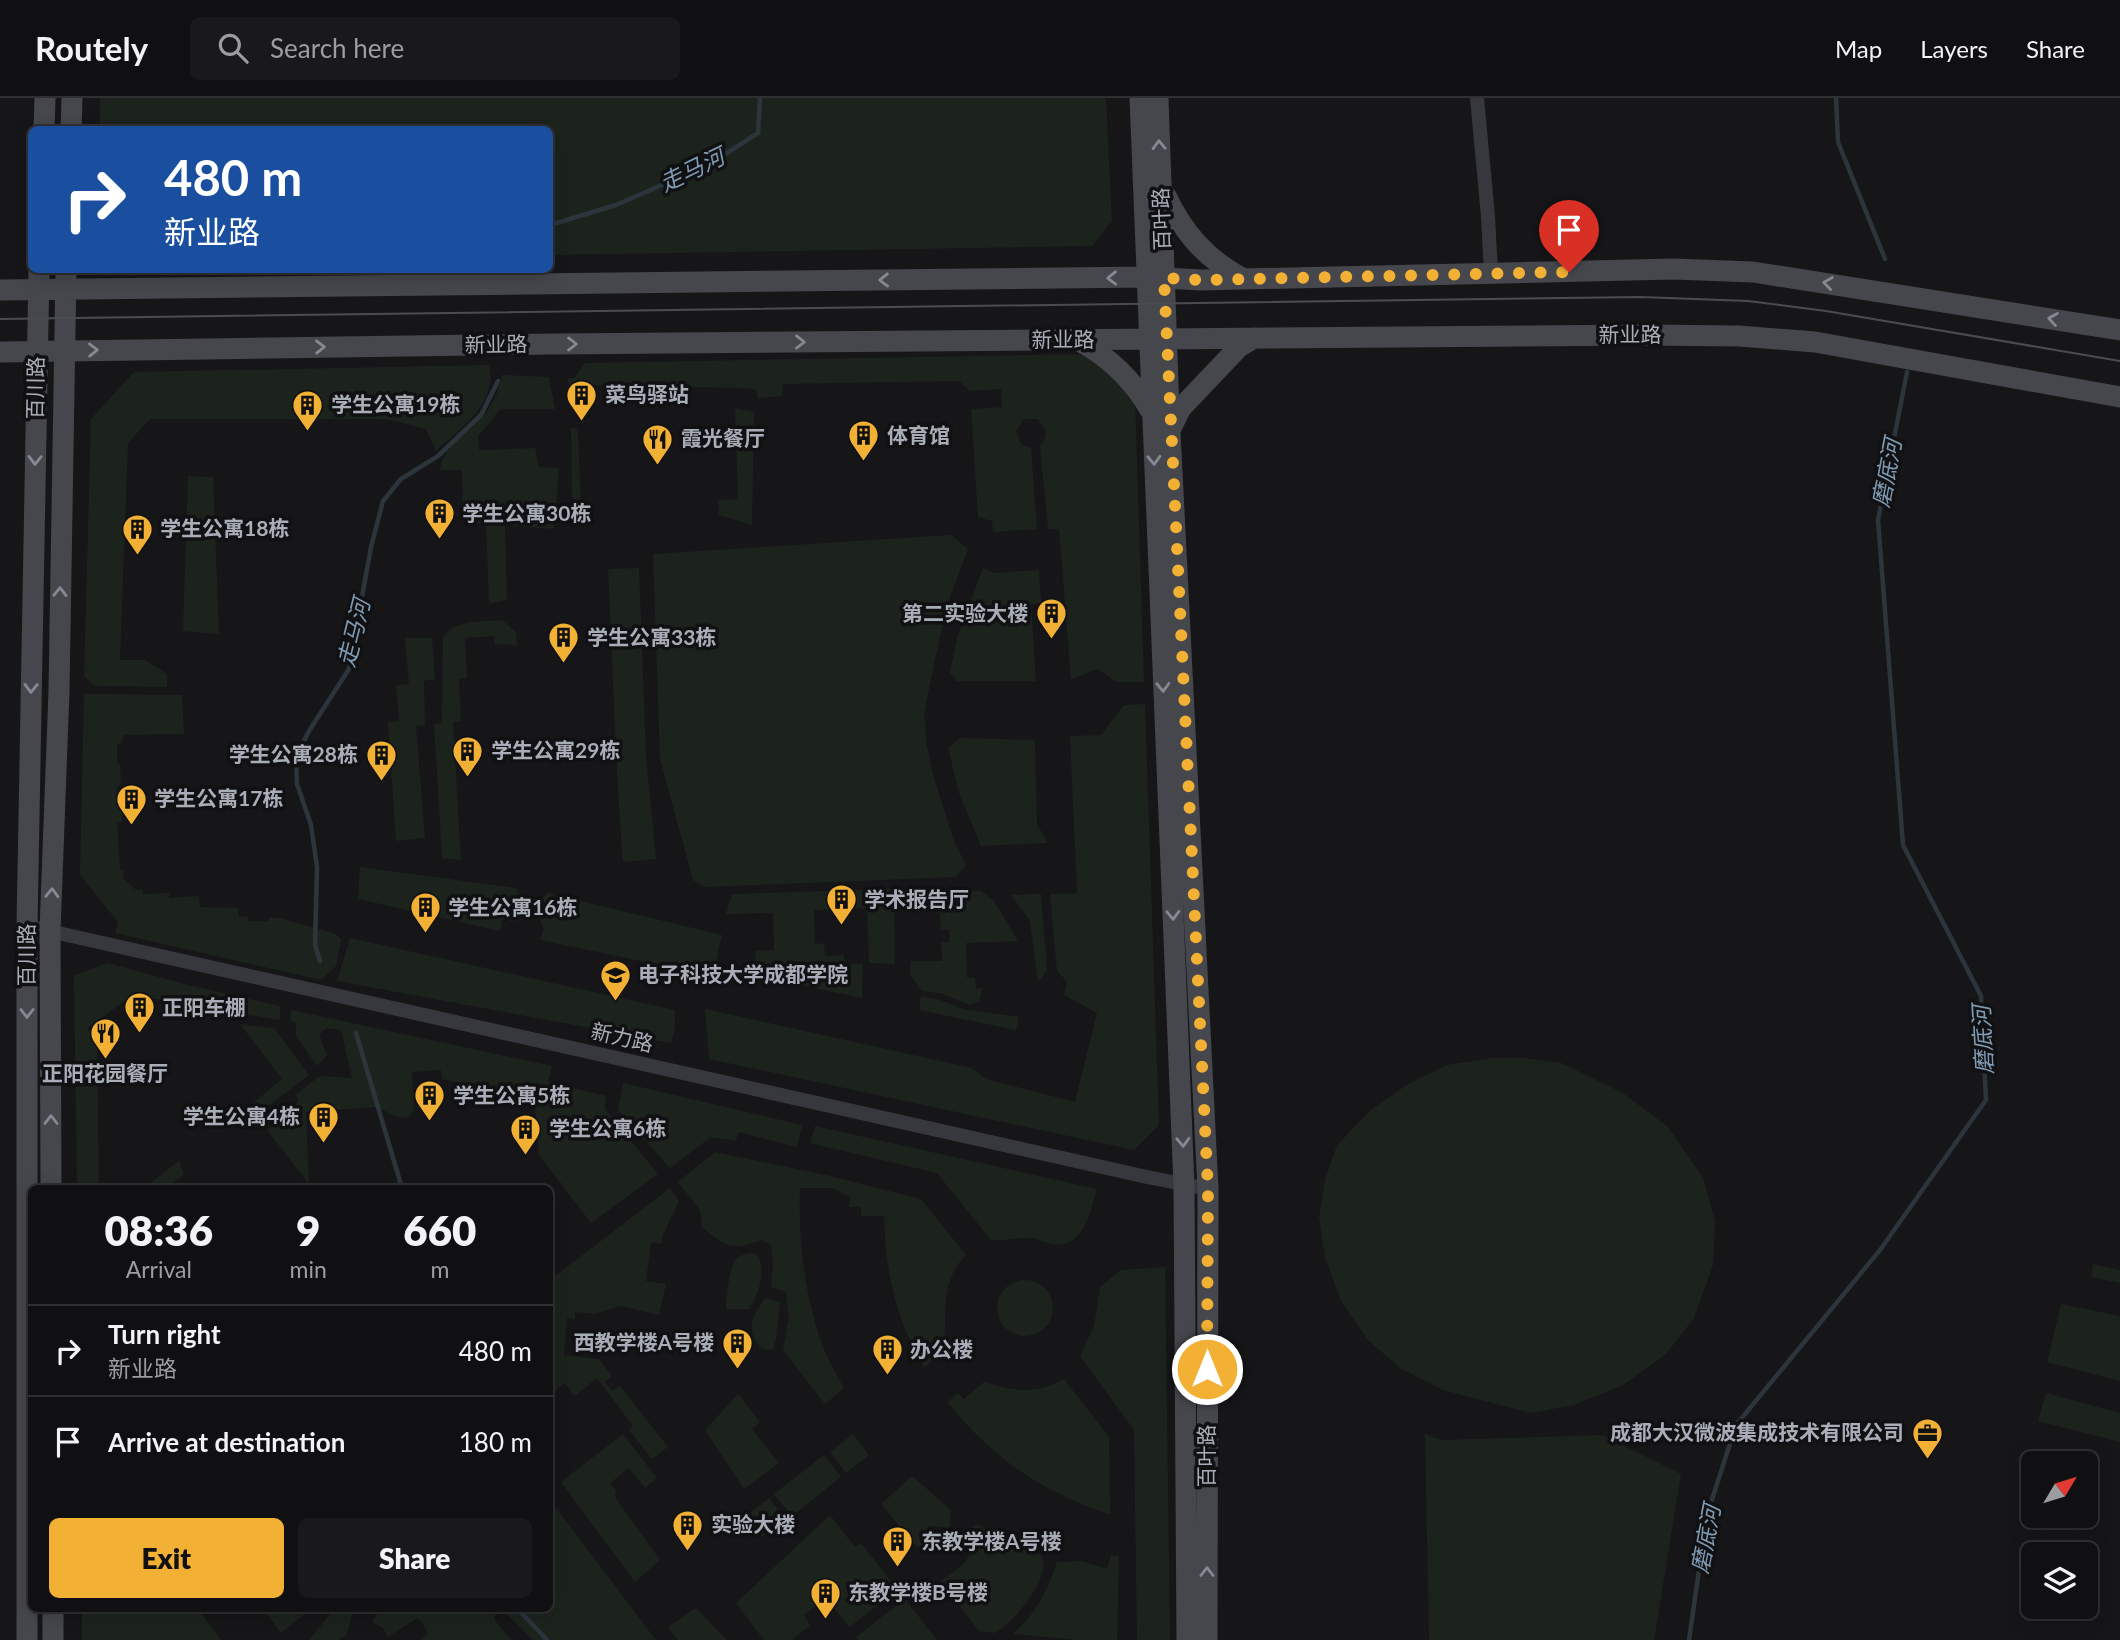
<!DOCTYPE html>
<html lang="en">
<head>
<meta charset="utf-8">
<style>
	body { margin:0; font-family:Lato,"Noto Sans SC",sans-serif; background:#19191b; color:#f1f3f6; height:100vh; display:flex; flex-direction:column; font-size:26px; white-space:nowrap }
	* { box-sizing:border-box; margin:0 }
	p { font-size:23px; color:#9c9d9f }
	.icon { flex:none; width:38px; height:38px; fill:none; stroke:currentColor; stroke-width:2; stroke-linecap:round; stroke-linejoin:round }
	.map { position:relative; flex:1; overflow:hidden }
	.sheet { position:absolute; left:28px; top:1087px; width:525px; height:427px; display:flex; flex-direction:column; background:#101012; border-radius:10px; box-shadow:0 4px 18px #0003,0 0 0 2px #303032 }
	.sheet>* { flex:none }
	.guide { position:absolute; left:28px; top:28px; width:525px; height:147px; border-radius:10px; box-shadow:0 4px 18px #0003,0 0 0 2px #303032; background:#1a4fa0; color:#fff; overflow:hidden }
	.needle { width:46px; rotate:52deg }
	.tools { position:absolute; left:2021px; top:1353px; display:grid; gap:14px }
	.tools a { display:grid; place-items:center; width:77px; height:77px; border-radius:10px; background:#101012; box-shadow:0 4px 18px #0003,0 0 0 2px #303032; font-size:35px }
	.pin { position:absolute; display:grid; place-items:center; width:60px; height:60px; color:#fff; margin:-72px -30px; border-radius:50% 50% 50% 0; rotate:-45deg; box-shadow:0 0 7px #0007 }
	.pin .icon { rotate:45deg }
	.me { position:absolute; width:77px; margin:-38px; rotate:0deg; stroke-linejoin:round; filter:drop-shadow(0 0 5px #0008) }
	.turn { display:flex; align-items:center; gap:24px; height:147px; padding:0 21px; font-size:32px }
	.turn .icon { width:91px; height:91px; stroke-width:2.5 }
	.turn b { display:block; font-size:49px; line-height:60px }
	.eta { display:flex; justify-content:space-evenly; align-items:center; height:119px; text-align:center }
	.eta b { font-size:42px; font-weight:800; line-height:49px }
	.action { display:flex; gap:14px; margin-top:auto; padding:14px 21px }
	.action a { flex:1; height:80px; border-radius:10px; background:#f2b134; color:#111; font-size:28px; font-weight:800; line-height:80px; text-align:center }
	.action a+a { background:#19191b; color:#f1f3f6 }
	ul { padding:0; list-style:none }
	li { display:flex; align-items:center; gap:21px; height:91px; padding:0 21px; border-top:2px solid #303032 }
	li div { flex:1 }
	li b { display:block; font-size:26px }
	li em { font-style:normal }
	header { display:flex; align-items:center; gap:42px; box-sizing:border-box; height:98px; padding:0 35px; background:#101012; border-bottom:2px solid #303032 }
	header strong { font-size:33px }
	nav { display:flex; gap:38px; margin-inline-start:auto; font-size:24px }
	.search { width:490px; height:63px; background:#19191b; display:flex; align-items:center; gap:18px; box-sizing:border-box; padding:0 24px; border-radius:10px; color:#9c9d9f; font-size:26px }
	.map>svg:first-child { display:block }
	.green { fill:#1c231d }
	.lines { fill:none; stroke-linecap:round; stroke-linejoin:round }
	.stream { stroke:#2c353c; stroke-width:4.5 }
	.street { stroke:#37383d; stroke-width:14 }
	.secondary { stroke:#45474d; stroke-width:21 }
	.tram { stroke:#4a4c52; stroke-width:2 }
	.oneway { stroke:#858993 }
	.route { stroke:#f2b134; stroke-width:12; stroke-dasharray:0 21.6 }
	.labels { text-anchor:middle; stroke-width:7; stroke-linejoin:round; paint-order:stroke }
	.street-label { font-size:21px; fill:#a8adb8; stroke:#111113 }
	.poi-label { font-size:21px; font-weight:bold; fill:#a8adb8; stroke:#111113; text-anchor:start }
	.water-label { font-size:23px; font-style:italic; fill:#7f9bb3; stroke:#111113 }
</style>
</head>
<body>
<header>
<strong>Routely</strong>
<div class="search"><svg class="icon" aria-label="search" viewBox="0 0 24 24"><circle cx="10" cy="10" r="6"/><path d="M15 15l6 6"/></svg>Search here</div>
<nav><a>Map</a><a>Layers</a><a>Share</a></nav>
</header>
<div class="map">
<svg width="2120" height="1542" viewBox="0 0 2120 1542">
	<rect width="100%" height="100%" fill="#161618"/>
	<!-- green -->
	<path class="green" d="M100 0H1106L1112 123 1092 148 550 157V32L100 31Z
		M1092 256 1135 301 1144 584H1117L1098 571 1071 581 1059 431H1048L1040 347 1044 343 1046 333 1038 321H1024L1016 333 1021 346 1031 350 1037 431 993 434 992 423 978 419 971 311 1002 309 1001 291 970 293 959 283 783 286 782 298 758 300 756 291 738 290 587 287 571 292 567 281 575 279 585 265Z
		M489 267C499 304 460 331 436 353L426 331 386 321H150L128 345 120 562H145L167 576V589L94 588 84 578 91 321 134 274Z
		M502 277 549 279 555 311H501L478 338 479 352 535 350 539 369 559 370 554 431 505 427 507 502 489 506 486 426 463 424 462 372H440C443 348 468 336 484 317 493 307 500 290 502 277Z
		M735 310 754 314 752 427 719 417 718 402 738 401Z
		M571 330H575L578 334 581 406 572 400Z
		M188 378 213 379 219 536 183 533Z
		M951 437 968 451 946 510 924 615 927 648 933 677 954 743 966 767 956 779 705 789 693 782 660 661 653 456Z
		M639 470 646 658 656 761 623 764C615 667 613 569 608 471Z
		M983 470 995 475 1039 472 1041 505 1031 506 1036 583H957L950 575 957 540Z
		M502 522 516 534 517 547 495 546 494 538 465 540 467 580 459 581 461 623 453 624 461 762 442 760 434 626 442 625 443 540C453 521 483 524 502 522Z
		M405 540H432L435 581 424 583 425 627 416 628 425 740 396 743 388 624 399 623 396 587 409 586Z
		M84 596 182 597 184 636 123 637 122 645 117 646V665L120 667 121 685 117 689 116 705 122 709V724H117L120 772H123L124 781 136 792 143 791V796L169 795V800L199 798 200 809 238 810 239 819 248 818 249 823H269V819L279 820 336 836 341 842 336 868 321 882 115 835 118 824 80 777Z
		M1145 606 1159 1027 1134 1052 709 961 705 911 972 970 986 981 1075 1004 1097 915 1064 897 1067 883 1057 873 1050 796 1077 795 1070 638 1101 637 1124 607Z
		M960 640 1035 642 1037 726 1048 745 981 748 959 695 948 650Z
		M360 769 515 790 524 799V813L516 824 502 821 500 833 358 801Z
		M894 791 895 866 869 865 867 810 814 812 815 845 824 846 825 858 844 857 845 866H863L862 900 752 877 756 853 774 852 773 815 726 816 732 796Z
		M981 793 994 803 1018 843 966 845 967 880H975L976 891 983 890 979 903 970 907 940 895 922 893 910 877 911 863H942L941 844H949L950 832H941L940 814 912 813V798L918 794Z
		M547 795 722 837 713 878 540 842 544 831 534 810Z
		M1041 796 1047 873 1038 884 1030 823 1011 797Z
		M350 840 675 912V930L671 945 337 883Z
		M108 865 188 887 280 908V922L133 897 87 930 97 944 99 1090H77L74 877Z
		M921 898 940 902 963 911 1019 919 1016 932 919 912Z
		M291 912 552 968 548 984 606 998 605 1011 658 1076 591 1125 539 1057 534 992 503 994 442 981 441 972 412 974 414 1013 407 1020 395 1018 377 1009 306 1014 309 1086 267 1032 298 1003 296 996 320 978 352 980 341 932 326 930 319 937 327 957 317 968 296 938V925L290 923Z
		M240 926 274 930 309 977 253 1019 248 1014 253 1005 282 981Z
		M1493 960H1524L1561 965 1623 995 1668 1029 1703 1080 1715 1123 1713 1167 1694 1220 1666 1256 1623 1287 1574 1307 1531 1315 1443 1292 1400 1270 1368 1242 1341 1203 1325 1159 1319 1119 1325 1082 1337 1047 1371 1012 1408 986 1447 967Z
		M623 985 802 1027 797 1049 738 1034 736 1043 711 1039 670 1070 618 1012Z
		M815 1028 1097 1091C1090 1114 1085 1149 1054 1146 1046 1146 1039 1140 1028 1140 1014 1139 1002 1145 990 1141L937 1075 810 1045Z
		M715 1054 830 1078 921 1101 966 1157C944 1178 945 1207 945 1236L928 1252 934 1262 924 1269C896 1223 885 1171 884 1118H861V1109H849L850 1099 832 1090H800C798 1144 805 1205 826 1256 831 1268 838 1279 844 1290L825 1306 783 1252 789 1218 786 1194 771 1189 773 1168 771 1147 762 1142C732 1153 725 1149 702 1129L700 1112 678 1084Z
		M179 1063 184 1076 167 1090H144Z
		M670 1090 679 1103 663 1137 662 1146 651 1144 646 1183 666 1186 659 1217 621 1208 595 1216 575 1214V1221L567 1220 564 1257 599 1261 612 1278 605 1284 612 1293 620 1288 668 1349 652 1361 629 1332 633 1328 597 1280 575 1298 564 1285 550 1297V1182Z
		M749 1155 757 1156C767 1173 759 1195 749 1211H726C726 1200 729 1166 738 1159 741 1157 746 1156 749 1155Z
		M2093 1166 2120 1172V1185L2091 1179Z
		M1165 1169 1170 1542H1137L1134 1332 1080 1258 1094 1228 1100 1189 1121 1172Z
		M997 1210a28 28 0 1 1 56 0a28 28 0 1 1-56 0Z
		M765 1200 780 1204 776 1241 773 1252 762 1251C744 1232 752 1219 765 1200Z
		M2061 1206 2120 1218V1283L2047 1264Z
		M1064 1281 1109 1339 1110 1417C1037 1390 997 1364 947 1304L958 1295 964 1301 984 1284C1016 1293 1033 1297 1064 1281Z
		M2046 1295 2120 1315V1344L2038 1323Z
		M738 1296 760 1324 752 1331 779 1365 744 1391 705 1332Z
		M623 1336 657 1380 645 1390 629 1370 610 1385 616 1393 615 1399 660 1462 635 1484 561 1384Z
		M853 1336 869 1357 846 1375 830 1354Z
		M1425 1336 1442 1342 1602 1337 1681 1376 1654 1542H1429Z
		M824 1357 841 1379 792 1418 774 1396Z
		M912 1378 951 1412 949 1430 929 1428 924 1438 925 1446 921 1451 917 1449 881 1406Z
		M769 1400 785 1421 762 1439 746 1418Z
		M550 1402 656 1542H533L501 1510H550Z
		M830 1417 855 1449 861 1445 898 1492 849 1529 826 1500 804 1517 810 1527 792 1542H764L736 1505Z
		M978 1427 1042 1458C1052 1480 1013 1525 995 1535L979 1533 940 1483C967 1467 974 1459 973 1428Z
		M1111 1457 1119 1458 1117 1542H1078L1013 1536C1038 1513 1046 1495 1057 1464L1081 1463 1107 1471Z
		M905 1501 937 1542H858L856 1539Z
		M82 1510H197L221 1542H82Z
		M275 1510H312L281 1535 267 1516Z
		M335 1510H354L347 1536 339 1542H309Z
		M381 1510H499L494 1521 511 1542H421L428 1536 422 1524 417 1520 388 1539 383 1530 372 1524Z
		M696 1510 727 1542H678L668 1529Z"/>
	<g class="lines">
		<!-- stream -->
		<path class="stream" d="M1836 0 1838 44 1885 161
			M550 127 616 107 710 66 758 35 760 0
			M320 863 315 847 317 769 311 727 297 686 296 659 309 633 349 571 371 449 383 403 401 381 438 358 481 317 498 283
			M356 935 402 1090
			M517 1510 547 1542
			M1689 1542 1707 1417 1736 1327 1880 1152 1986 1002 1981 898 1903 747 1878 422 1907 274"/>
		<!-- street -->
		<path class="street" d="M1477 0 1488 118 1491 176
			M27 828 1147 1079 1208 1091"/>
		<!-- secondary -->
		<path class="secondary" d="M1140 0 1184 1088 1187 1542
			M1158 0 1169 314 1208 1091 1207 1542
			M44 32 45 0
			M71 32 72 0
			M1166 98C1183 134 1206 161 1242 180
			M0 192 1147 179 1201 182 1674 171 1753 174 2120 232
			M1079 243C1108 258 1134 283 1150 312
			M0 254 553 246 1648 237 1739 238 1815 244 2120 299
			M1171 330 1181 310 1239 249 1254 240
			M51 1090 50 833 59 593 66 172
			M53 1510V1542
			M27 1542V828L39 172"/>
		<!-- tram -->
		<path class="tram" d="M0 221 1641 199 1748 203 1826 213 2120 263"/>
	</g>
	<!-- one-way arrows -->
	<defs><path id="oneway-chevron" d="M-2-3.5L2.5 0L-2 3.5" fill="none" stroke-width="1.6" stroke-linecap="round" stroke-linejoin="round" transform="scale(1.75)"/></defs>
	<g class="oneway">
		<use href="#oneway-chevron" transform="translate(1159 47) rotate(-92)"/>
		<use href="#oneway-chevron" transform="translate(1112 180) rotate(179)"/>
		<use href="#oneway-chevron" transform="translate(884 182) rotate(179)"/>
		<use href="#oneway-chevron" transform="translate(1828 185) rotate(-172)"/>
		<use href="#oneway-chevron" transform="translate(2053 221) rotate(-171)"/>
		<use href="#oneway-chevron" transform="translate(800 244)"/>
		<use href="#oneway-chevron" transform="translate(572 246)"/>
		<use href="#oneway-chevron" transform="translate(320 249) rotate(-1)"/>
		<use href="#oneway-chevron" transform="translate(93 252) rotate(-1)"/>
		<use href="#oneway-chevron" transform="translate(35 362) rotate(91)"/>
		<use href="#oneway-chevron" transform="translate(1154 362) rotate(88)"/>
		<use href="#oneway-chevron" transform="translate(60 494) rotate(-89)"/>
		<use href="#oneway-chevron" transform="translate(1163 589) rotate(88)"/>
		<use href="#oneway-chevron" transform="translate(31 590) rotate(91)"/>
		<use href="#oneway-chevron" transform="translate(52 795) rotate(-88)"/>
		<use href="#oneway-chevron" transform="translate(1173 817) rotate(88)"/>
		<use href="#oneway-chevron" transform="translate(27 915) rotate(90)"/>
		<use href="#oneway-chevron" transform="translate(51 1022) rotate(-90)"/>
		<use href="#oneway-chevron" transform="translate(1183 1044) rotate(88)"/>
		<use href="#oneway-chevron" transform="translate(1207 1474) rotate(-90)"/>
	</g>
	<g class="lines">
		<!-- route -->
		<path class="route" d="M1207 1271 1208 1091 1164 180 1201 182 1569 174"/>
	</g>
	<!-- icons -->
	<defs>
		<symbol id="building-pin" viewBox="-11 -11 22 30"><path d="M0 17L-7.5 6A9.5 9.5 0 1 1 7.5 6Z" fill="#f2b134" stroke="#111113"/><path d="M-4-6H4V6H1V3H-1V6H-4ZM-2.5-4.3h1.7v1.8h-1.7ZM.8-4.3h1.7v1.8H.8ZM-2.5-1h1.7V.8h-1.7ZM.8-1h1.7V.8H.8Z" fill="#111"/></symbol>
		<symbol id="restaurant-pin" viewBox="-11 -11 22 30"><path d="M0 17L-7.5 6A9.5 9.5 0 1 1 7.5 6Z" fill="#f2b134" stroke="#111113"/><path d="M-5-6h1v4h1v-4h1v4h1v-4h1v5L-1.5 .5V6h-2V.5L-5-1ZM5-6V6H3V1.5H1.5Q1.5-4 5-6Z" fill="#111"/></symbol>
		<symbol id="university-pin" viewBox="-11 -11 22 30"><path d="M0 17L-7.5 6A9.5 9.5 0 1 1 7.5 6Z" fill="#f2b134" stroke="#111113"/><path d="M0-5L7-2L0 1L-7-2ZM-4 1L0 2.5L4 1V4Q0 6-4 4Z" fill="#111"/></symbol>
		<symbol id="office-pin" viewBox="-11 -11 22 30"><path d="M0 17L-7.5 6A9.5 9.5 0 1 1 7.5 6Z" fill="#f2b134" stroke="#111113"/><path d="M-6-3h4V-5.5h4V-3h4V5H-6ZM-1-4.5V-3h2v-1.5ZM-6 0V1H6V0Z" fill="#111"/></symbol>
	</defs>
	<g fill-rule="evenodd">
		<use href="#building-pin" x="564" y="280" width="35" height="47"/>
		<use href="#building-pin" x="290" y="290" width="35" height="47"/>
		<use href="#building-pin" x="846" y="320" width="35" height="47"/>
		<use href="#restaurant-pin" x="640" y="324" width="35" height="47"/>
		<use href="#building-pin" x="422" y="398" width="35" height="47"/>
		<use href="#building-pin" x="120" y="414" width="35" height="47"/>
		<use href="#building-pin" x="1034" y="498" width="35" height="47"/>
		<use href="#building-pin" x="546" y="522" width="35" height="47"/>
		<use href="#building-pin" x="450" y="636" width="35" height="47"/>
		<use href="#building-pin" x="364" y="640" width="35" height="47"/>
		<use href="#building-pin" x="114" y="684" width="35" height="47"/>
		<use href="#building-pin" x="824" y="784" width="35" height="47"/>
		<use href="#building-pin" x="408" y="792" width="35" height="47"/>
		<use href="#university-pin" x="598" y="860" width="35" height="47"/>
		<use href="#building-pin" x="122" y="892" width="35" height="47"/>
		<use href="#restaurant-pin" x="88" y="918" width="35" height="47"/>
		<use href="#building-pin" x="412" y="980" width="35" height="47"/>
		<use href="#building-pin" x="306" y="1002" width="35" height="47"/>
		<use href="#building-pin" x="508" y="1014" width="35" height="47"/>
		<use href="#building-pin" x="720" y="1228" width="35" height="47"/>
		<use href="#building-pin" x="870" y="1234" width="35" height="47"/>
		<use href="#office-pin" x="1910" y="1318" width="35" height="47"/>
		<use href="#building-pin" x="670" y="1410" width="35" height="47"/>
		<use href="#building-pin" x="880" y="1426" width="35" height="47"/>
		<use href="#building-pin" x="808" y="1478" width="35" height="47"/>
	</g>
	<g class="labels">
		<!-- street labels -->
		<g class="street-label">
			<text transform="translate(1162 121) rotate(-92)" y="7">百叶路</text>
			<text x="1630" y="244">新业路</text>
			<text x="1063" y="249">新业路</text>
			<text transform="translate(496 247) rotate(-1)" y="7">新业路</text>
			<text transform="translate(36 290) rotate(-89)" y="7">百川路</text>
			<text transform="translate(27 857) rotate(-90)" y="7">百川路</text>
			<text transform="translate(622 940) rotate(13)" y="7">新力路</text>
			<text transform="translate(1207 1358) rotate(-90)" y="7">百叶路</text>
		</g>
		<!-- poi labels -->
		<g class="poi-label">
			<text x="605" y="304">菜鸟驿站</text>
			<text x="331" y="314">学生公寓19栋</text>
			<text x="887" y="345">体育馆</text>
			<text x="681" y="348">霞光餐厅</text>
			<text x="462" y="423">学生公寓30栋</text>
			<text x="160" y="438">学生公寓18栋</text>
			<text x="1028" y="523" text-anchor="end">第二实验大楼</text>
			<text x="587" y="547">学生公寓33栋</text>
			<text x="491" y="660">学生公寓29栋</text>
			<text x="358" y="664" text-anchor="end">学生公寓28栋</text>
			<text x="154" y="708">学生公寓17栋</text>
			<text x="864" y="809">学术报告厅</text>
			<text x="448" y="817">学生公寓16栋</text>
			<text x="638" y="884">电子科技大学成都学院</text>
			<text x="162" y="917">正阳车棚</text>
			<text x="105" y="983" text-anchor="middle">正阳花园餐厅</text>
			<text x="453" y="1005">学生公寓5栋</text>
			<text x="300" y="1026" text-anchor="end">学生公寓4栋</text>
			<text x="549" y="1038">学生公寓6栋</text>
			<text x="714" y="1252" text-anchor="end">西教学楼A号楼</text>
			<text x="910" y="1259">办公楼</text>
			<text x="1904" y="1342" text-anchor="end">成都大汉微波集成技术有限公司</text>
			<text x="711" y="1434">实验大楼</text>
			<text x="921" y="1451">东教学楼A号楼</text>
			<text x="848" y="1502">东教学楼B号楼</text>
		</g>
		<!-- water labels -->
		<g class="water-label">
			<text transform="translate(692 72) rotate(-26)" y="8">走马河</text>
			<text transform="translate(1887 375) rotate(-79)" y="8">磨底河</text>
			<text transform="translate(354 535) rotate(-76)" y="8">走马河</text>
			<text transform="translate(1983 942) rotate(-93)" y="8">磨底河</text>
			<text transform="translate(1706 1441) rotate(-79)" y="8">磨底河</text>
		</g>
	</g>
</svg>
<div class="tools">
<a><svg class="needle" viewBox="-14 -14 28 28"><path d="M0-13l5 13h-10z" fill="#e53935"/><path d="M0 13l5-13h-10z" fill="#9c9d9f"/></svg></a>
<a><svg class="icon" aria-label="layers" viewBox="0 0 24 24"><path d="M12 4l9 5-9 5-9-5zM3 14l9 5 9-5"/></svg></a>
</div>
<div class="pin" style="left:1569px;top:174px;background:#d93025"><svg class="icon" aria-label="arrive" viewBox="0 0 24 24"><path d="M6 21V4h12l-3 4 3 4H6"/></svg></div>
<svg class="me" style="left:1207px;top:1271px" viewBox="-20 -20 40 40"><circle r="17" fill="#f2b134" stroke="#fff" stroke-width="3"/><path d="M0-11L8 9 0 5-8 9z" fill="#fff"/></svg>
<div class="guide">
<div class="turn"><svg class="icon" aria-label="right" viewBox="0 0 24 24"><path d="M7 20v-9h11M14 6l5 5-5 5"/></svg><div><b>480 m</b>新业路</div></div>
</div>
<section class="sheet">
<div class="eta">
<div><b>08:36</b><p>Arrival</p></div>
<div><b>9</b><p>min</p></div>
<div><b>660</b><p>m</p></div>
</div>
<ul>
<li><svg class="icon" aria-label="right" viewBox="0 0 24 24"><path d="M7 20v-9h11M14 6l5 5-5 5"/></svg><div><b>Turn right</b><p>新业路</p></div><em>480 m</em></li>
<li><svg class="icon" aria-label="arrive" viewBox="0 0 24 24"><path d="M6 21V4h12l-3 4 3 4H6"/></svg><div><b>Arrive at destination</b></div><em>180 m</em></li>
</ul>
<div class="action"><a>Exit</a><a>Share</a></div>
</section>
</div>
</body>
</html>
